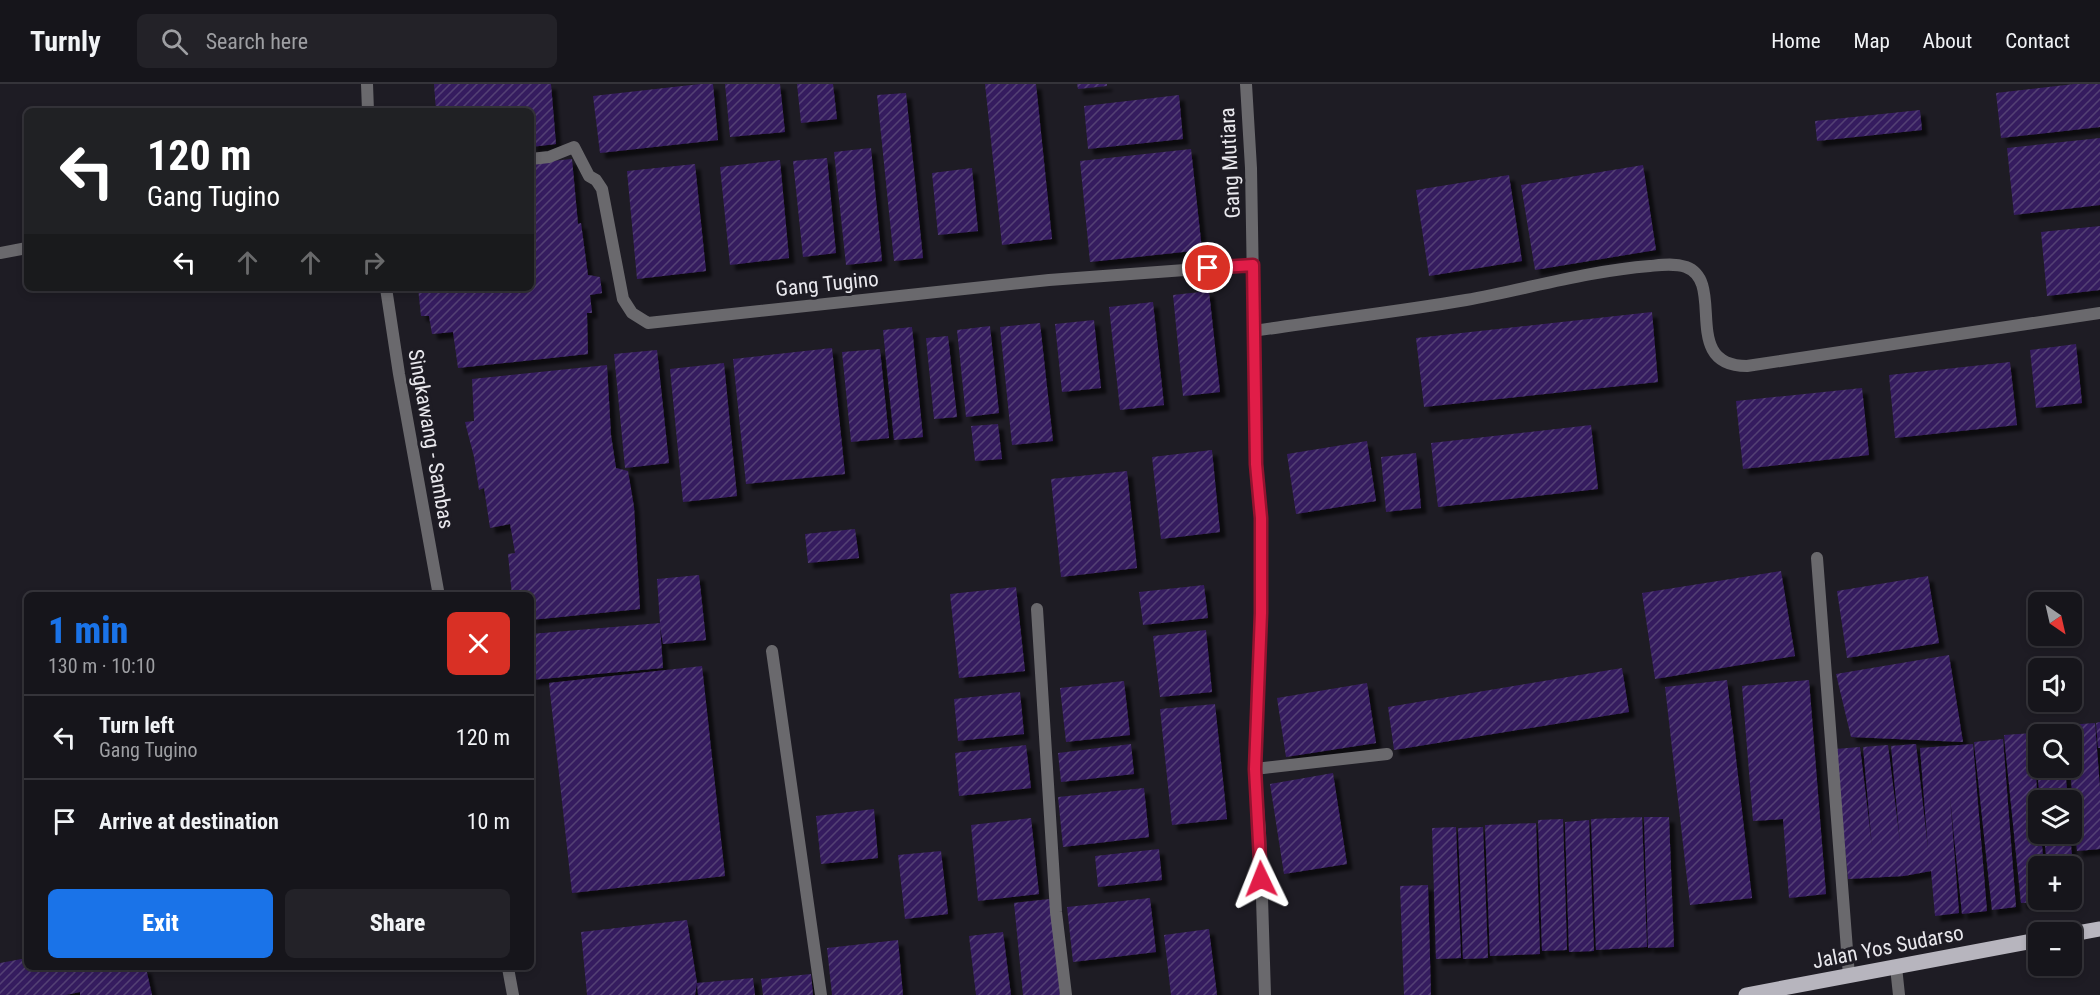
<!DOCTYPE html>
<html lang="en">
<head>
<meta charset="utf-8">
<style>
	body { margin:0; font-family:"Roboto Condensed",sans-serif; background:#232228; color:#f1f3f6; height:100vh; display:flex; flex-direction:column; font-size:22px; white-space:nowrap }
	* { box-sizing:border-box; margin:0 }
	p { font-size:20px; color:#9e9fa3 }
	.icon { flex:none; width:33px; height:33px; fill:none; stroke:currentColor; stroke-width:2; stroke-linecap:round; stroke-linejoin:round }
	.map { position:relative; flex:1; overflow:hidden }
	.panel { position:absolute; left:24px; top:508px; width:510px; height:378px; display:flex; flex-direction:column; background:#16151b; border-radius:9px; box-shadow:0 3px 9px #0003,0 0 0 2px #35343a }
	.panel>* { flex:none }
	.top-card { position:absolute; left:24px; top:24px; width:510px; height:183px; border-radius:9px; box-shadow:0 3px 9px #0003,0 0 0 2px #35343a; background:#202124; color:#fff; overflow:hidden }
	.needle { width:39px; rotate:146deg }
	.tools { position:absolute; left:2028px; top:508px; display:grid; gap:12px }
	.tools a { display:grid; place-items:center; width:54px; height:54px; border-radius:9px; background:#16151b; box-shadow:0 3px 9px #0003,0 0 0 2px #35343a; font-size:30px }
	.pin { position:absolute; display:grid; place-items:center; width:51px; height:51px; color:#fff; margin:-26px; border:3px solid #fff; border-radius:50%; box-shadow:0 2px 6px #0007 }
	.me { position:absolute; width:66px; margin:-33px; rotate:358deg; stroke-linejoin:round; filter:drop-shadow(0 0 4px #0008) }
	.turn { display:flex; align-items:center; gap:21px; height:126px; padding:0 24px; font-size:27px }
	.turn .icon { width:78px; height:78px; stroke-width:2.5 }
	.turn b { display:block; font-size:42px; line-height:51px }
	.lanes { display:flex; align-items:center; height:57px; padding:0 24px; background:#0003; justify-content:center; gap:30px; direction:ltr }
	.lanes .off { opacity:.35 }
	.round { display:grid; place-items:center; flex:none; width:63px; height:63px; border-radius:9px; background:#232228 }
	.summary { display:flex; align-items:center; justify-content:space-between; height:102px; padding:0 24px }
	h1 { font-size:36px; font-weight:800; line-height:45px; color:#1a73e8 }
	.primary-button { display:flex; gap:12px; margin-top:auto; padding:12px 24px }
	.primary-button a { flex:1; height:69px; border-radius:9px; background:#1a73e8; color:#fff; font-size:24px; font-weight:800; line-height:69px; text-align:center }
	.primary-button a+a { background:#232228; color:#f1f3f6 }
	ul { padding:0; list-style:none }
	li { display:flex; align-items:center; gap:18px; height:84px; padding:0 24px; border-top:2px solid #35343a }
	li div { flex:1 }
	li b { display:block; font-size:22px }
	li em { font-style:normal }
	header { display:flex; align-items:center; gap:36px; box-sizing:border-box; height:84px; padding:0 30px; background:#16151b; border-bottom:2px solid #35343a }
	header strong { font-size:28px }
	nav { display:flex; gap:33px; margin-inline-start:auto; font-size:21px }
	.search { width:420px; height:54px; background:#232228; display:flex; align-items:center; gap:15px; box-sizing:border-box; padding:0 21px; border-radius:9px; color:#9e9fa3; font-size:22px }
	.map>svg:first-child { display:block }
	.building { fill:url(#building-hatch); filter:url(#shadow) }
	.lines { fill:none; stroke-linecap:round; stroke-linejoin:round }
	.service { stroke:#6a696d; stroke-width:12 }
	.minor { stroke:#6a696d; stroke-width:12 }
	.tertiary { stroke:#6a696d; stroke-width:12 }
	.primary { stroke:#b7b5be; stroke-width:15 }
	.route-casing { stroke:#92132f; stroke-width:15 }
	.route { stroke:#e11d48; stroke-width:10 }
	.labels { text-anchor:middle; stroke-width:6; stroke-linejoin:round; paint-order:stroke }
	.street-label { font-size:21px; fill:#e9e8ed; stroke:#1e1c24 }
</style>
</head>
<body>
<header>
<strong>Turnly</strong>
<div class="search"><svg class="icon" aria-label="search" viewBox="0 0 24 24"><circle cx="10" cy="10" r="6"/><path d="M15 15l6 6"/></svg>Search here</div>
<nav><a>Home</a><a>Map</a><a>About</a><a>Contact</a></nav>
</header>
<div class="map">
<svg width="2100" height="911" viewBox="0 0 2100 911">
	<defs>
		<pattern id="building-hatch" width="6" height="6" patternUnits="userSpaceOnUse" patternTransform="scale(1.5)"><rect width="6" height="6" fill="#361e5e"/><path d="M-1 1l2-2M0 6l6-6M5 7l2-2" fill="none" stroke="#533f75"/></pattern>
		<filter id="shadow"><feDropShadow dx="5.5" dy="5.5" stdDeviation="1.5" flood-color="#0009"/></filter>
	</defs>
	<rect width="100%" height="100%" fill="#1e1c24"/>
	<!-- building -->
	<path class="building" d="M434 0H551L556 60 531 63V27H436Z
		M700 0H713L718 56 600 69 593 12Z
		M725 0H780L785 48 730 53Z
		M797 0H833L837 35 801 39Z
		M985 0H1036L1052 155 1002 161Z
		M1077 0H1107V2L1078 5Z
		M2074 0H2100V43L2001 54 1996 9Z
		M906 9 923 174 894 177 877 11Z
		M1179 11 1183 55 1088 65 1084 22Z
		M1920 26 1922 46 1817 57 1815 37Z
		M2100 54V121L2014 131 2007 64Z
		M871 64 882 177 846 181 834 68Z
		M1191 65 1202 166 1090 178 1080 77Z
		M827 74 836 169 803 173 793 77Z
		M572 75 578 140 581 139 588 191 600 193 602 209 590 211 592 229H587L588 270 458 284 453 248 432 250 429 232H421L418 204H531V79Z
		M780 76 789 174 730 181 720 83Z
		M695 80 706 187 637 195 627 87Z
		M1643 81 1656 166 1535 186 1521 101Z
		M972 84 978 147 938 151 932 89Z
		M1509 91 1522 177 1429 192 1416 106Z
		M2100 142V206L2047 212 2041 148Z
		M1209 207 1220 308 1183 312 1173 211Z
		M1153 218 1164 321 1120 326 1109 223Z
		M1652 228 1658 298 1424 323 1416 254Z
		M1094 236 1101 304 1062 308 1055 240Z
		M1040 239 1053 357 1012 361 1000 243Z
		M990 242 999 329 966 333 957 246Z
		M912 243 923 353 894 356 883 246Z
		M948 252 957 333 934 335 926 254Z
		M2076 260 2082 319 2036 324 2030 266Z
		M832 264 845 390 746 400 733 275Z
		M880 265 889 354 851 358 842 268Z
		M657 266 669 379 625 384 614 270Z
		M2010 278 2017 341 1895 354 1889 291Z
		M724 279 737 412 683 418 670 285Z
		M607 281 611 351 616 384 628 387 634 423 640 525 531 536V512H512L508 470 515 469 510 440 490 444 484 404 479 406 474 373 465 338 474 337 472 295Z
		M1862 304 1869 371 1743 385 1736 317Z
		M998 340 1002 375 975 377 971 342Z
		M1591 341 1598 405 1438 423 1431 359Z
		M1367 357 1376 417 1296 430 1287 370Z
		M1212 366 1220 448 1161 455 1152 373Z
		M1416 369 1421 424 1386 428 1381 373Z
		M1127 387 1137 484 1061 493 1051 395Z
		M855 445 859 474 808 479 805 450Z
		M1781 487 1795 572 1655 595 1642 509Z
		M699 491 706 556 663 560 660 542 663 584 531 596V550L660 539 657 495Z
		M1928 492 1939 559 1847 574 1837 507Z
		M1204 501 1208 534 1143 541 1139 508Z
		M1016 503 1025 587 959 594 950 510Z
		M1206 546 1212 608 1160 613 1153 552Z
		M1949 571 1963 658 1851 653 1836 590Z
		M702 582 725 792 572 809 549 599Z
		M1622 584 1629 628 1394 666 1388 623Z
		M1727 596 1752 814 1690 821 1665 603Z
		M1809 596 1826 810 1789 814 1783 735 1753 737 1742 602Z
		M1124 597 1130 651 1066 658 1060 604Z
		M1367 599 1376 659 1286 673 1277 614Z
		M1020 608 1024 650 958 657 954 615Z
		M1215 620 1227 735 1172 741 1160 625Z
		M2100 638V664H2098L2096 639Z
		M2095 639 2100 704V765L2077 767 2070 684H2072V651H2067V641Z
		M2062 646V651H2038V684H2037L2033 648Z
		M2033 649 2038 721V750H2041L2044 783H2038V818L2021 819 2004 651Z
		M2003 655 2016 823 1992 826 1974 658Z
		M1131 660 1134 690 1061 698 1058 669Z
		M1916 660 1928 765 1920 664 1973 660 1987 827 1962 830 1950 713 1959 829 1935 832 1931 787 1904 792 1848 795 1835 665 1860 663 1872 762 1863 663 1888 661 1900 758 1891 662Z
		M1026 661 1031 704 959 712 955 669Z
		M2037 684H2065L2068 717H2040Z
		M1333 689 1347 780 1284 790 1270 700Z
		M1144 704 1149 753 1063 763 1058 713Z
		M874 725 878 774 821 780 816 732Z
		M1642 733 1647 863 1596 866 1591 735Z
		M1644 733H1669L1674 863 1648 864Z
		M1031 734 1039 810 978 817 971 741Z
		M1563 735 1567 866 1542 867 1538 736Z
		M1589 736 1594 867 1569 868 1565 738Z
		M1536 739 1540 870 1490 872 1485 741Z
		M1456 743 1461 874 1436 875 1432 744Z
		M1483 743 1488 874 1463 875 1458 744Z
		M2044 750H2070L2073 783H2047Z
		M1159 765 1162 796 1098 803 1095 772Z
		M941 767 948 830 905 835 898 771Z
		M2072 784H2073L2076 813 2072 814Z
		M1428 801 1431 911H1404L1400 802Z
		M1150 814 1156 868 1073 878 1067 823Z
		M1050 815 1060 911H1023L1014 819Z
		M687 836 697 899 753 894 755 911H698L697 899 695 911H587L581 848Z
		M1209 845 1217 911H1171L1164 851Z
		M1003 848 1011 911H976L969 852Z
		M898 856 903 911H832L827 864Z
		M27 874V884H146L152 911H80V908L66 911H0V879Z
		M811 890 813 911H763L761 895Z"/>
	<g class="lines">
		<!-- service -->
		<path class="service" d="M1817 474 1849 892
			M1896 883 1899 911"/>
		<!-- minor -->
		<path class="minor" d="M1246 0 1251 84 1256 380 1261 434V529L1255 685 1260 749 1265 911
			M531 75 549 73 574 63 589 92 596 96 602 105 623 215 632 229 648 239 1049 196 1253 181
			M0 169 27 164
			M1254 247C1325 236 1396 228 1466 216 1527 205 1587 187 1650 182 1661 181 1674 179 1686 183 1727 198 1679 282 1747 282L2100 229
			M1037 525 1056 828 1066 911
			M772 567 821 911
			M1255 685 1387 670"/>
		<!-- tertiary -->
		<path class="tertiary" d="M367 0 368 27
			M386 204 399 290 439 512
			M508 884 513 911"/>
		<!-- primary -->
		<path class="primary" d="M2072 850 2100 845
			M1746 911 2038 856"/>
	</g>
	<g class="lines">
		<defs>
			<path id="route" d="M1208 184 1253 181 1256 380 1261 434V529L1255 685 1261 795"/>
		</defs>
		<!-- route casing -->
		<use href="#route" class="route-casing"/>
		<!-- route -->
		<use href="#route" class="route"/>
	</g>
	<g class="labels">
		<!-- street labels -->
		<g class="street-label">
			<text transform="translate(1230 79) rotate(-93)" y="7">Gang Mutiara</text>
			<text transform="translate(827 200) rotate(-6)" y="7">Gang Tugino</text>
			<text transform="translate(431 355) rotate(80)" y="7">Singkawang - Sambas</text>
			<text transform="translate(1888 863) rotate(-11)" y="7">Jalan Yos Sudarso</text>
		</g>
	</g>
</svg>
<div class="tools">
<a><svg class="needle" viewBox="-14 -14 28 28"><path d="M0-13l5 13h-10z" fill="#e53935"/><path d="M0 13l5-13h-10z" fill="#9e9fa3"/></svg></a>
<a><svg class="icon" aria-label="sound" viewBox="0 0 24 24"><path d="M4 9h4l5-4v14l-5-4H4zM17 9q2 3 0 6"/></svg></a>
<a><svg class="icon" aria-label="search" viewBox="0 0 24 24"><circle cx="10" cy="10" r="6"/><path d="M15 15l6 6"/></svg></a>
<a><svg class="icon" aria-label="layers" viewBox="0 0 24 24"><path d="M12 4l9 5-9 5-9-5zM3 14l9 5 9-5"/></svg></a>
<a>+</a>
<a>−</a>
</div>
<div class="pin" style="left:1208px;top:184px;background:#d93025"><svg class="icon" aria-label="arrive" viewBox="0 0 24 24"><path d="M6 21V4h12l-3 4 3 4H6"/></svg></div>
<svg class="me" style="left:1261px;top:795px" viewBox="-20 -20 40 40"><path d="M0-17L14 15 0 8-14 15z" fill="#e11d48" stroke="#fff" stroke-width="4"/></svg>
<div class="top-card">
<div class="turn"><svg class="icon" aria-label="left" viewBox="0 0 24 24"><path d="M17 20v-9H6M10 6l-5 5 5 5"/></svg><div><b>120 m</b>Gang Tugino</div></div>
<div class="lanes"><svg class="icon" aria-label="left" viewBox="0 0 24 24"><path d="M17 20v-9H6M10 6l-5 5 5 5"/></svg><svg class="icon off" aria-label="ahead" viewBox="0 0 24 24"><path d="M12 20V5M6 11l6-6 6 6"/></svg><svg class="icon off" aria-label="ahead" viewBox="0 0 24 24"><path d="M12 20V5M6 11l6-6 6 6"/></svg><svg class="icon off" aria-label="right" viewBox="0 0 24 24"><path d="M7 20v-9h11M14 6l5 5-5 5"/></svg></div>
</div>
<section class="panel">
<div class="summary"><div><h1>1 min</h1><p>130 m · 10:10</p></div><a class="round" style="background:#d93025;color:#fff"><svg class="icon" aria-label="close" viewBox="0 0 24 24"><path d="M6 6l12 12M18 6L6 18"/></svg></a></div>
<ul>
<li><svg class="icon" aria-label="left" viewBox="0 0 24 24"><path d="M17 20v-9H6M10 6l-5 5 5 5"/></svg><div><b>Turn left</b><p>Gang Tugino</p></div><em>120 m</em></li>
<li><svg class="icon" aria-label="arrive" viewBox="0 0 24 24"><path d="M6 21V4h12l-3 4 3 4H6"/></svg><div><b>Arrive at destination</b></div><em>10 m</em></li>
</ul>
<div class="primary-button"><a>Exit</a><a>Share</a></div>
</section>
</div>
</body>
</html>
